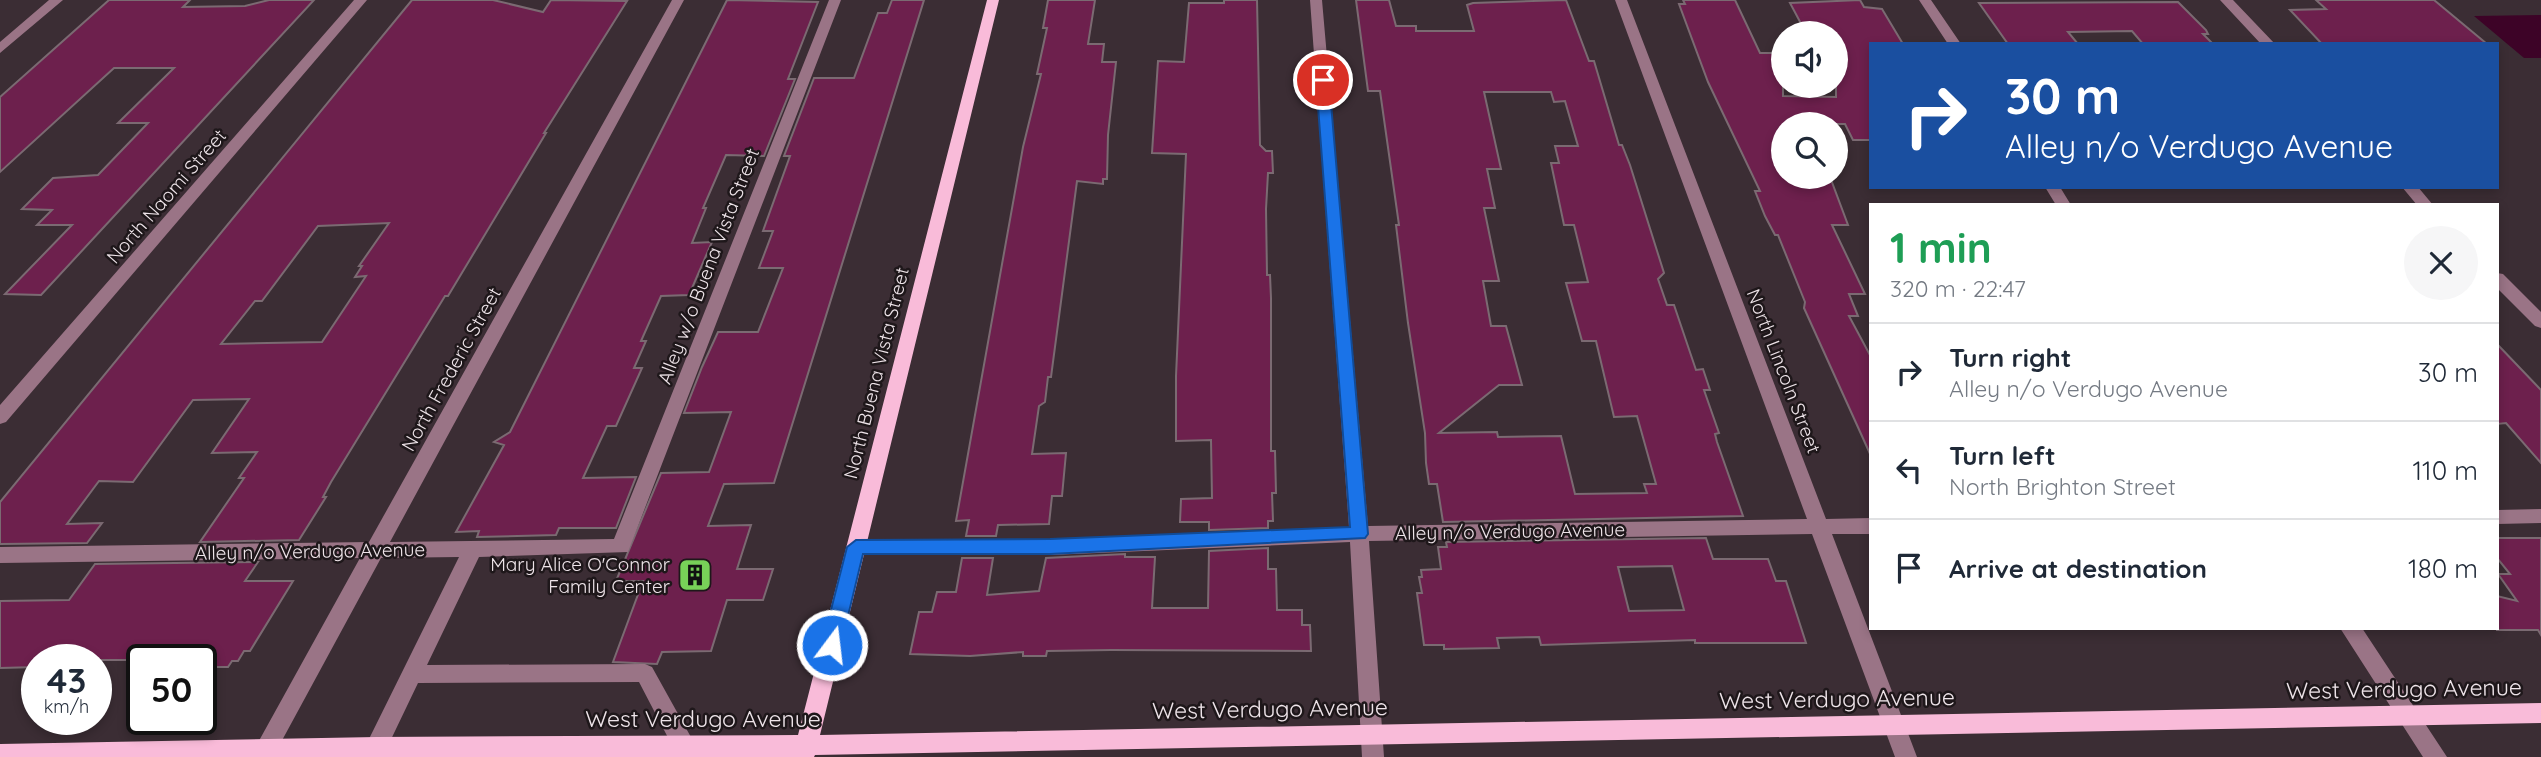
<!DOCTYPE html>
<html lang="en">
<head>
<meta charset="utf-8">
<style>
	body { margin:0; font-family:Quicksand,sans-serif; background:#f6f6f7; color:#1f2937; height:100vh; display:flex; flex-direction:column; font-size:26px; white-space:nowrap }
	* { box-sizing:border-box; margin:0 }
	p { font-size:23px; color:#747a83 }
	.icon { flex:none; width:38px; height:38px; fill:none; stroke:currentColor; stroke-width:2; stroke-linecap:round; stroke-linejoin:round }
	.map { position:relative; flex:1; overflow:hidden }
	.drawer { position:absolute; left:1869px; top:203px; width:630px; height:427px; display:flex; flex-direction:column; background:#fff; border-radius:0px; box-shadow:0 4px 10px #0003 }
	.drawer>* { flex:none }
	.banner { position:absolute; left:1869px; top:42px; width:630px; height:147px; border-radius:0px; box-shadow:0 4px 10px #0003; background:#1a4fa0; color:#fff; overflow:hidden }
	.tools { position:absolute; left:1771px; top:21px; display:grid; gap:14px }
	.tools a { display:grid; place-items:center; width:77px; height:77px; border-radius:50%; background:#fff; box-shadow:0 4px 10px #0003; font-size:35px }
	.speed { position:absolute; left:21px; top:644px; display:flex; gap:14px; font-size:35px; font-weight:700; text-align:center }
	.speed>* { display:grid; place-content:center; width:91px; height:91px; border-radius:50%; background:#fff; box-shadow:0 4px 10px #0003; line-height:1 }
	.speed small { font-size:18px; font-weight:400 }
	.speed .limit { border:4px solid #111; border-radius:10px; background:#fff; color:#111 }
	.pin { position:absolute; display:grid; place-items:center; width:60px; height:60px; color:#fff; margin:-30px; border:4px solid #fff; border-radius:50%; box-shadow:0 2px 7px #0007 }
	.me { position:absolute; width:77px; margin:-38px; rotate:15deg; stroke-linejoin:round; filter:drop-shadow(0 0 5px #0008) }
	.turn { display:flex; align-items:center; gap:24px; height:147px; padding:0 21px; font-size:32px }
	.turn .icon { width:91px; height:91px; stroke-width:2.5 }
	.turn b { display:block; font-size:49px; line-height:60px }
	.round { display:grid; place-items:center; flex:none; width:74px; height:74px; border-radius:37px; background:#f6f6f7 }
	.head { display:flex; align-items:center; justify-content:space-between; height:119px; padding:0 21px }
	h1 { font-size:42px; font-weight:700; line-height:52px; color:#1e9e55 }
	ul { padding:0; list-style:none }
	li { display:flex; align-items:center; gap:21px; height:98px; padding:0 21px; border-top:2px solid #e0e1e3 }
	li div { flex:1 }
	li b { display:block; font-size:26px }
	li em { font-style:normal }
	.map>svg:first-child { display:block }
	.water { fill:#3d0327 }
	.building { fill:#6d204d; stroke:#7b6a72; stroke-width:2; fill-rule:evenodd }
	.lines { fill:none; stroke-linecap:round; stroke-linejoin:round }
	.minor { fill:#9a7486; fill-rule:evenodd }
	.major { fill:#f9bbd9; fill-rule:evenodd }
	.route { fill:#1a73e8; stroke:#114b97; stroke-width:2 }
	.labels { text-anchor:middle; stroke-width:5; stroke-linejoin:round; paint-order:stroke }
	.street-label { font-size:19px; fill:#eee4e9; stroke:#1e171a }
	.poi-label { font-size:19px; fill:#eee4e9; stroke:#1e171a; text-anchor:end }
	.near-street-label { font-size:23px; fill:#eee4e9; stroke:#1e171a }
</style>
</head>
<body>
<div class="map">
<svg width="2541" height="757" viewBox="0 0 2541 757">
	<rect width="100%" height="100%" fill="#3b2d34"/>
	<!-- water -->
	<path class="water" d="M2541 15V58H2524L2474 16Z"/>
	<!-- building -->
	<path class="building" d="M109 0H190L183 7 245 6 269 0H314L41 295 5 294 72 225H37L52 210 22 209 53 178 98 175 148 123H118L174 68H114L0 172V97Z
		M412 0H493L543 12 551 0 627 1 544 133H546L448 296H445L331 482 323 497H326L299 540 200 542 244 478H239L257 452 212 453 249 399 193 400 133 482 99 481 67 524 102 523 87 543 0 544V502ZM389 223 359 266H362L355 277 366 276 322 342 221 344 255 301H262L318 226Z
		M727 0 818 2 788 79H795L764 156 726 155 703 208H706L692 243 712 242 689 295 661 296 641 341H646L634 368H642L616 426H607L583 478 636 477 616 528H559L556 535 477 537 479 531 456 532 504 445 494 442 510 432Z
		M892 0H924L774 483 724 484 708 526 751 525 737 569H773L763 600H727L711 651 662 652 657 664 613 662 643 581H616L661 473 709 472 731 412 684 413 702 367 718 332H758L783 268H759L773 231H763L790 156H784L814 78H854L878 13H887Z
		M1048 0H1095L1088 44H1104L1102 62H1116L1108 135 1107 179H1103V184L1077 181 1051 377H1048L1045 402 1039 406 1032 454 1066 453 1062 496H1052L1049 524 998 525 996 536H966L969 520 956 521 1023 147 1041 74H1037L1047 28H1043Z
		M1224 0H1257L1260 145 1266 151H1272L1273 173H1268L1266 209 1267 275H1270L1271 298V451H1275L1276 493H1272L1273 521H1268V528L1209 530V522H1180L1181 499 1212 498 1211 440 1176 441V376L1186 154 1152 153 1158 61 1184 62 1189 3H1224Z
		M1356 0H1389L1396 26H1416V31H1474L1467 5 1473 3 1566 0 1589 61H1594L1619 145H1622L1630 165 1664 273 1658 279 1667 305H1674L1696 370 1703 369 1710 390H1704L1719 433 1715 434 1717 442 1743 516 1443 522 1437 484H1429L1426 463 1425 433 1408 323 1396 225H1399L1380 91H1368ZM1484 92H1551L1554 102 1565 101 1578 146H1555L1559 163H1551L1564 225H1574L1588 282 1566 283 1582 341H1596L1614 417 1637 416 1656 484H1644L1647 493 1575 494 1561 436 1498 437 1497 432 1439 433 1499 385H1522L1506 326H1491L1483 281H1499L1484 208H1495L1487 169H1501Z
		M1683 0H1735L1760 53H1783V96L1836 97V33H1806L1790 3 1860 0 1864 7 1882 9 1903 44H1871V140H1853L1845 124H1783V177H1830L1848 225H1832L1865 294H1849L1858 316H1849L1871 357V456L1804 308 1805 302 1778 235H1775L1765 216 1755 191H1760L1708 82 1679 4H1685Z
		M2316 0H2434L2487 44H2322L2290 10 2326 9Z
		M2178 2 2206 30 2208 34H2203L2212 43 2143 44 2132 31 2068 32 2078 44H2008L1979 3Z
		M2497 344 2541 390V463L2506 423 2497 424Z
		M1706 538 1713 559H1768L1776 581H1786L1806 643H1695V640L1541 645 1539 637 1497 638 1499 648 1444 649V645H1424L1417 593H1422L1419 577H1422L1421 570 1441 569 1438 547H1447L1446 542ZM1672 566 1684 610 1629 611 1618 567Z
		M2497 538H2541V635L2538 630H2497V596L2517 601 2498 574H2510L2497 558Z
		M1268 548V569H1276L1277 610H1302V625H1310L1311 651 1111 650 1047 651 1046 656H1023V652L970 656 910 654 919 612H932L937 592H956L962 558H993L987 595 1039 591 1046 558 1125 554V557H1155L1152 608H1208L1209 551Z
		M258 562 245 581H293L250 651H244L238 661H232L228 667H201V660H37V667L0 668V601L69 600 95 564Z"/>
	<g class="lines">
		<!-- minor -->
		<path class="minor" d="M49 0H63L0 53V42Z
			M354 0H367L6 422 0 424V405Z
			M672 0H684L390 542 614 539 829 0H841L628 552 479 557 427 665 645 664 652 667 692 739 695 746 692 753 684 756 676 753 639 682 418 683 384 754 376 757 368 754 365 747 459 557 381 558 273 757H250L360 558 0 563V547L369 542Z
			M1310 0H1322L1368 526 1807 519 1615 0H1627L1826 519 1871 518V534H1832L1917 757H1895L1812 534 1369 541 1384 757H1362L1350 542 1050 555H856L849 552 846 547 849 542 856 539H1050L1349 527Z
			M1919 0H1931L1961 44H1948Z
			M2220 0H2233L2275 44H2261Z
			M2045 187H2060L2071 205H2056Z
			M2402 187H2418L2433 205H2417Z
			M2497 273 2503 274 2541 312V328L2535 326 2497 288Z
			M2541 509V523L2497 524V510Z
			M2340 628H2362L2447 757H2423Z"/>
		<!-- major -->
		<path class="major" d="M987 0H999L820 735 2541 703V723L815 755 814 757H0V744L376 737 798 735Z"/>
	</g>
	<!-- route -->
	<path class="route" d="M1323 76 1329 80 1368 534 1365 538 1050 554H863L841 645 838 651H825L822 645 847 547 856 540 1050 539 1350 527 1316 80Z"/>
	<!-- icons -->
	<defs>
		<symbol id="building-square" viewBox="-11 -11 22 22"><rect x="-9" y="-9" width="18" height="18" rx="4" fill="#78d158" stroke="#1e171a"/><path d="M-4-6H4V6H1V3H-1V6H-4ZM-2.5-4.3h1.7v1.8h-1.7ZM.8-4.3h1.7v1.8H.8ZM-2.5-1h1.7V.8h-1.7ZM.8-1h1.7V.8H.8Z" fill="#111"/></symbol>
	</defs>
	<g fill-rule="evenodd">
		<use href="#building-square" x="676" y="556" width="38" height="38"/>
	</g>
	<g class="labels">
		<!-- street labels -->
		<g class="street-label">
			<text transform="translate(166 196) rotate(-49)" y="7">North Naomi Street</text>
			<text transform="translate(708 266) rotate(-69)" y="7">Alley w/o Buena Vista Street</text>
			<text transform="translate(451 369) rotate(-61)" y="7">North Frederic Street</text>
			<text transform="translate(1784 371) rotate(69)" y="7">North Lincoln Street</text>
			<text transform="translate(876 373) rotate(-76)" y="7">North Buena Vista Street</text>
			<text transform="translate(1510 531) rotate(-1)" y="7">Alley n/o Verdugo Avenue</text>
			<text transform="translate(310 551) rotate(-1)" y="7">Alley n/o Verdugo Avenue</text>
		</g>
		<!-- poi labels -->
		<g class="poi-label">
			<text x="670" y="571">Mary Alice O'Connor<tspan x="670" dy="22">Family Center</tspan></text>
		</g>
		<!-- near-street labels -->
		<g class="near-street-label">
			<text transform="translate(2404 689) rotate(-1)" y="8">West Verdugo Avenue</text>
			<text transform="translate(1837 699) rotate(-1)" y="8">West Verdugo Avenue</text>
			<text transform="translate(1270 709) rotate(-1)" y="8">West Verdugo Avenue</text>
			<text x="703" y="727">West Verdugo Avenue</text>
		</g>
	</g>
</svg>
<div class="tools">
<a><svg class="icon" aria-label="sound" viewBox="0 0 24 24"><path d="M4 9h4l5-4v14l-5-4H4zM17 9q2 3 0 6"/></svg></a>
<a><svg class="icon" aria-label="search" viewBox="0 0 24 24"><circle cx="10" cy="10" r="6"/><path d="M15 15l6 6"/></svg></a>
</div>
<div class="speed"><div>43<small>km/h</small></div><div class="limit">50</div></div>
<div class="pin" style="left:1323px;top:80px;background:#d93025"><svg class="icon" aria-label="arrive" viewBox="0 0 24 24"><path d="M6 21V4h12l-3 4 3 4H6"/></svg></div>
<svg class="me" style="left:832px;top:645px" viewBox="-20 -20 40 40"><circle r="17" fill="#1a73e8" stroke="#fff" stroke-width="3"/><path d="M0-11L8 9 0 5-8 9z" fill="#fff"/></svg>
<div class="banner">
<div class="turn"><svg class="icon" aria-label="right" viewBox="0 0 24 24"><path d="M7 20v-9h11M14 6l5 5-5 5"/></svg><div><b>30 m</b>Alley n/o Verdugo Avenue</div></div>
</div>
<section class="drawer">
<div class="head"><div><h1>1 min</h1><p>320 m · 22:47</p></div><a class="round"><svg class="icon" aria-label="close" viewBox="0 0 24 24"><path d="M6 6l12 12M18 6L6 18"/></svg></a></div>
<ul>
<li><svg class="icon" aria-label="right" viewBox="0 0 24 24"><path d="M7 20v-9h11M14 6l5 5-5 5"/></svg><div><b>Turn right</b><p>Alley n/o Verdugo Avenue</p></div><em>30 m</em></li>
<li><svg class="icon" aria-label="left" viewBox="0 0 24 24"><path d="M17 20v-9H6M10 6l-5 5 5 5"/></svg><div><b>Turn left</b><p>North Brighton Street</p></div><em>110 m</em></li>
<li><svg class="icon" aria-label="arrive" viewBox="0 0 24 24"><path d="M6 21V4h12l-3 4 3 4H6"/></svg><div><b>Arrive at destination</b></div><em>180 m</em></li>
</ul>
</section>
</div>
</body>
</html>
